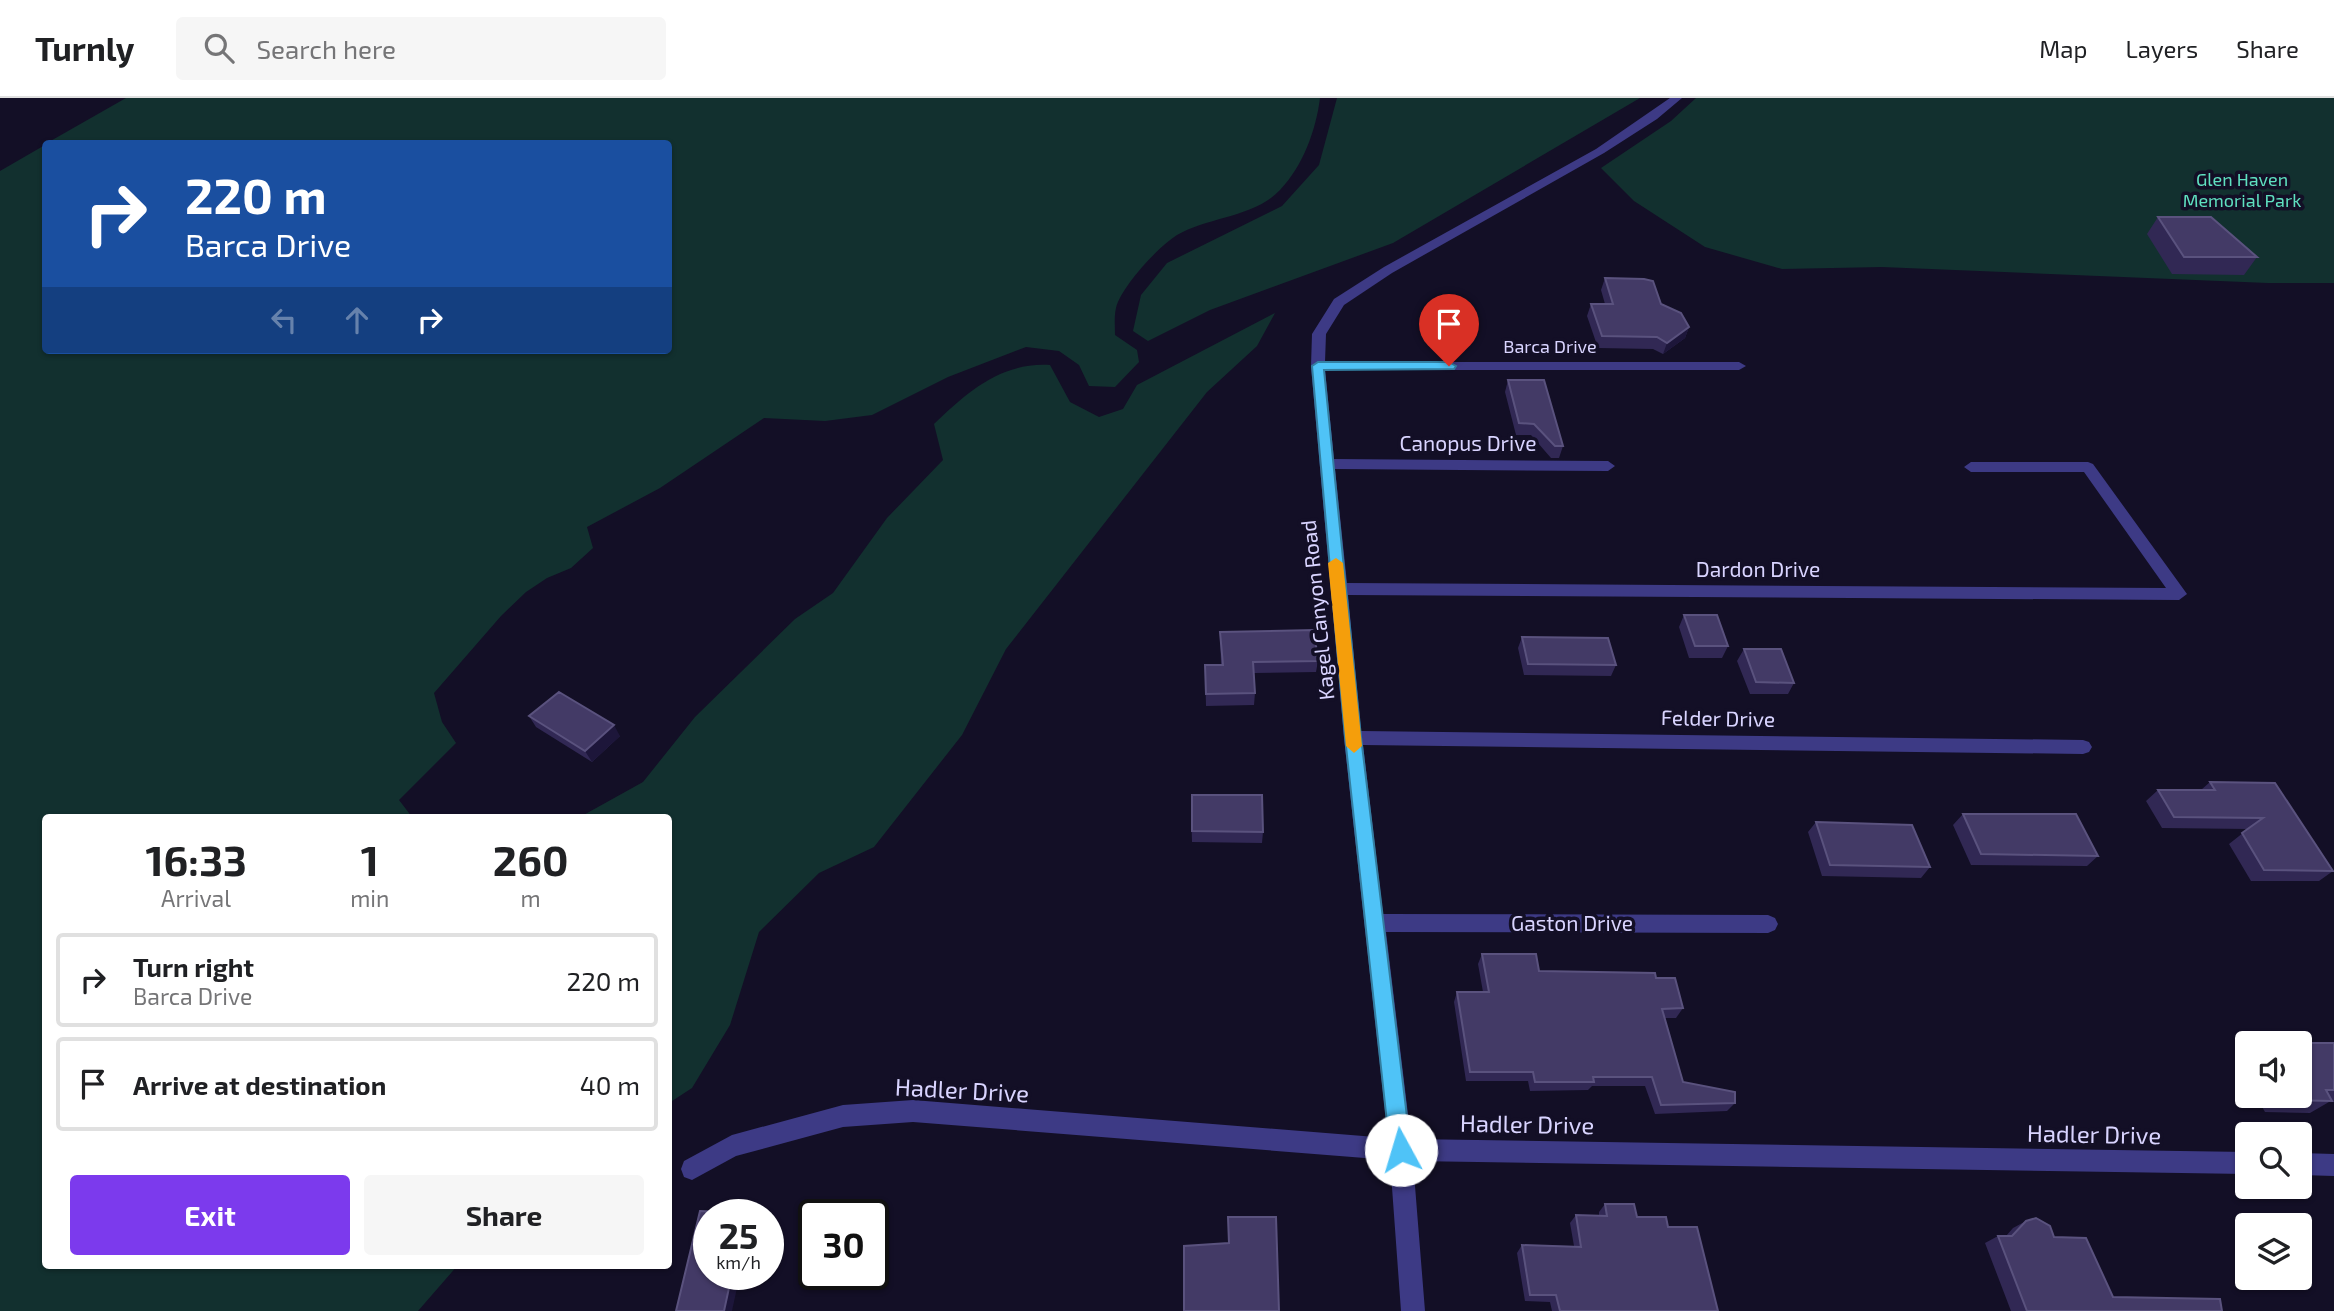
<!DOCTYPE html>
<html lang="en">
<head>
<meta charset="utf-8">
<style>
	body { margin:0; font-family:"Exo 2",sans-serif; background:#f6f6f6; color:#202124; height:100vh; display:flex; flex-direction:column; font-size:26px; white-space:nowrap }
	* { box-sizing:border-box; margin:0 }
	p { font-size:23px; color:#757577 }
	.icon { flex:none; width:38px; height:38px; fill:none; stroke:currentColor; stroke-width:2; stroke-linecap:round; stroke-linejoin:round }
	.map { position:relative; flex:1; overflow:hidden }
	.side { position:absolute; left:42px; top:716px; width:630px; height:455px; display:flex; flex-direction:column; background:#fff; border-radius:7px; box-shadow:0 2px 5px #0004 }
	.side>* { flex:none }
	.hud { position:absolute; left:42px; top:42px; width:630px; height:214px; border-radius:7px; box-shadow:0 2px 5px #0004; background:#1a4fa0; color:#fff; overflow:hidden }
	.fabs { position:absolute; left:2235px; top:933px; display:grid; gap:14px }
	.fabs a { display:grid; place-items:center; width:77px; height:77px; border-radius:7px; background:#fff; box-shadow:0 2px 5px #0004; font-size:35px }
	.speed { position:absolute; left:693px; top:1101px; display:flex; gap:14px; font-size:35px; font-weight:700; text-align:center }
	.speed>* { display:grid; place-content:center; width:91px; height:91px; border-radius:50%; background:#fff; box-shadow:0 2px 5px #0004; line-height:1 }
	.speed small { font-size:18px; font-weight:400 }
	.speed .limit { border:4px solid #111; border-radius:10px; background:#fff; color:#111 }
	.pin { position:absolute; display:grid; place-items:center; width:60px; height:60px; color:#fff; margin:-72px -30px; border-radius:50% 50% 50% 0; rotate:-45deg; box-shadow:0 0 7px #0007 }
	.pin .icon { rotate:45deg }
	.me { position:absolute; width:77px; margin:-38px; rotate:354deg; stroke-linejoin:round; filter:drop-shadow(0 0 5px #0008) }
	.turn { display:flex; align-items:center; gap:24px; height:147px; padding:0 28px; font-size:32px }
	.turn .icon { width:91px; height:91px; stroke-width:2.5 }
	.turn b { display:block; font-size:49px; line-height:60px }
	.lanes { display:flex; align-items:center; height:66px; padding:0 28px; background:#0003; justify-content:center; gap:35px; direction:ltr }
	.lanes .off { opacity:.35 }
	.eta { display:flex; justify-content:space-evenly; align-items:center; height:119px; text-align:center }
	.eta b { font-size:42px; font-weight:700; line-height:49px }
	.primary-button { display:flex; gap:14px; margin-top:auto; padding:14px 28px }
	.primary-button a { flex:1; height:80px; border-radius:7px; background:#7c3aed; color:#fff; font-size:28px; font-weight:700; line-height:80px; text-align:center }
	.primary-button a+a { background:#f6f6f6; color:#202124 }
	ul { padding:0; list-style:none }
	li { display:flex; align-items:center; gap:21px; height:94px; margin:0 14px 10px; padding:0 14px; border:4px solid #e0e0e0; border-radius:7px }
	li div { flex:1 }
	li b { display:block; font-size:26px }
	li em { font-style:normal }
	header { display:flex; align-items:center; gap:42px; box-sizing:border-box; height:98px; padding:0 35px; background:#fff; border-bottom:2px solid #e0e0e0 }
	header strong { font-size:33px }
	nav { display:flex; gap:38px; margin-inline-start:auto; font-size:24px }
	.search { width:490px; height:63px; background:#f6f6f6; display:flex; align-items:center; gap:18px; box-sizing:border-box; padding:0 24px; border-radius:7px; color:#757577; font-size:26px }
	.map>svg:first-child { display:block }
	.green { fill:#12302f }
	.lines { fill:none; stroke-linecap:round; stroke-linejoin:round }
	.street { fill:#3d3a85; fill-rule:evenodd }
	.wall { fill:#312854 }
	.shaded-wall { fill:#1d163a }
	.building { fill:#433a66; stroke:#5a527e; stroke-width:2 }
	.route { fill:#4fc3f7; stroke:#337fa1; stroke-width:2 }
	.slow { fill:#f59e0b }
	.labels { text-anchor:middle; stroke-width:7; stroke-linejoin:round; paint-order:stroke }
	.far-park-label { font-size:18px; fill:#5fe0c0; stroke:#130f26 }
	.far-street-label { font-size:18px; fill:#d9d4ff; stroke:#130f26 }
	.street-label { font-size:21px; fill:#d9d4ff; stroke:#130f26 }
	.near-street-label { font-size:24px; fill:#d9d4ff; stroke:#130f26 }
</style>
</head>
<body>
<header>
<strong>Turnly</strong>
<div class="search"><svg class="icon" aria-label="search" viewBox="0 0 24 24"><circle cx="10" cy="10" r="6"/><path d="M15 15l6 6"/></svg>Search here</div>
<nav><a>Map</a><a>Layers</a><a>Share</a></nav>
</header>
<div class="map">
<svg width="2334" height="1213" viewBox="0 0 2334 1213">
	<rect width="100%" height="100%" fill="#130f26"/>
	<!-- green -->
	<path class="green" d="M126 0H1320C1316 32 1303 68 1280 92 1255 119 1208 119 1177 137 1159 148 1121 189 1116 210 1114 218 1115 229 1115 237L1137 252 1139 264 1115 289 1089 288 1079 267 1059 253 1026 249 948 279 872 317 825 323 764 320 660 390 587 429 593 450 571 470 547 480 526 494 501 518 434 595 442 624 456 645 399 702 412 719H46V1167H458L418 1213H0V73L45 47 46 252H668V46L47 45Z
		M1337 0H1640L1393 145 1210 212 1148 243 1133 233 1141 197 1167 165 1282 108 1319 67Z
		M1696 0H2334V185H2268L1882 169 1782 171 1705 149 1634 103 1601 70 1671 23Z
		M1275 215 1257 248 1207 294 1006 551 962 637 874 749 819 775 759 834 730 927 692 990 669 1005 668 719H580L643 684 695 619 795 521 833 495 887 420 943 362 934 326C967 294 1001 264 1050 267L1070 304 1099 319 1123 311 1137 287Z"/>
	<g class="lines">
		<!-- street -->
		<path class="street" d="M1670 0H1682L1657 21 1604 55 1392 175 1344 207 1326 236 1325 264H1739L1746 268 1739 272H1325L1334 361 1608 363 1615 368 1608 373 1335 371 1347 485 2166 490 2084 374H1971L1964 369 1971 364H2088L2093 366 2187 496 2179 502 1348 497 1361 633 2083 642 2089 644 2092 649 2089 654 2083 656 1363 647 1383 816 1768 817 1775 820 1778 826 1775 832 1768 835 1386 834 1411 1041 2247 1054V1076L1413 1063 1425 1213H1401L1390 1062 913 1024 843 1029 736 1058 692 1082 684 1079 681 1071 684 1063 732 1037 843 1007 913 1002 1388 1040 1344 640 1311 268 1312 236 1334 201 1384 169 1596 51Z
			M2300 1055 2334 1056V1078L2300 1077Z"/>
	</g>
	<!-- wall -->
	<path class="wall" d="M2158 119 2257 159 2244 177 2172 176 2147 136Z
		M1605 180 1661 206 1689 229 1685 240 1663 256 1653 251 1598 250 1587 218 1591 206H1605L1601 192Z
		M1508 282 1563 348 1559 360H1551L1531 337H1516L1505 294Z
		M1684 517 1728 548 1722 560H1689L1679 529Z
		M1220 534 1318 563 1316 574 1254 575 1255 595 1254 607 1206 608 1205 567H1221Z
		M1522 539 1616 567 1611 578 1524 577 1518 550Z
		M1744 551 1794 585 1788 596H1750L1737 563Z
		M529 618 620 638 592 664 536 629Z
		M2210 684 2275 685 2333 773 2319 783H2251L2229 746 2248 731 2162 730 2146 703 2158 692H2201Z
		M1191 708 1263 734 1262 745 1192 744Z
		M1963 716 2098 758 2087 768 1971 767 1953 727Z
		M1816 724 1930 769 1921 780 1822 778 1808 734Z
		M1482 856 1539 873 1656 880 1683 910 1676 920H1665L1683 984 1735 1005 1727 1013 1655 1016 1645 988H1592L1588 992 1530 993 1528 983H1466L1454 904 1457 894H1483L1478 866Z
		M2295 945H2334V1004H2329L2310 1015 2265 1014 2256 998H2300V945Z
		M2247 966V981L2241 970Z
		M1605 1106 1637 1119 1668 1129 1718 1213H1552L1550 1204 1525 1203 1517 1155 1522 1147 1574 1148 1570 1125 1576 1117H1599V1114Z
		M2026 1123 2054 1139 2113 1199 2222 1213H2011L1985 1145 1998 1138H2006L2013 1130Z"/>
	<!-- shaded-wall -->
	<path class="shaded-wall" d="M1689 229 1685 240 1663 256 1667 245Z
		M614 627 620 638 592 664 585 653Z
		M732 1176H740L732 1213H724Z"/>
	<!-- building -->
	<path class="building" d="M2158 119H2211L2257 159H2184Z
		M1605 180 1644 181 1653 183 1661 206 1681 215 1689 229 1667 245 1657 239 1602 238 1591 206H1613Z
		M1508 282H1544L1563 348H1555L1534 326 1519 325Z
		M1684 517H1717L1728 548H1695Z
		M1314 532 1318 563 1253 564 1255 595 1206 596 1205 567H1223L1220 534Z
		M1522 539 1608 540 1616 567 1528 566Z
		M1744 551H1781L1794 585 1756 584Z
		M559 594 614 627 585 653 529 618Z
		M2210 684 2275 685 2333 773 2264 772 2242 735 2263 720 2174 719 2158 692H2215Z
		M1192 697H1262L1263 734 1192 733Z
		M1963 716H2076L2098 758 1981 756Z
		M1816 724 1912 727 1930 769 1830 767Z
		M1482 856H1536L1539 873 1655 875 1656 880H1675L1683 910 1662 911 1683 984 1735 994V1005L1661 1007 1652 979H1593L1594 984H1535L1533 974H1470L1457 894H1489Z
		M2296 945H2334V992H2326L2332 1003 2286 1002 2284 998H2300V958H2303L2300 951V945Z
		M1605 1106H1634L1637 1119H1666L1668 1129H1697L1718 1213H1560L1556 1197H1530L1522 1147 1581 1149 1576 1117 1607 1118Z
		M700 1113 745 1115V1116H709V1176H732L724 1213H676Z
		M1228 1119H1276L1279 1213H1184V1148L1229 1145Z
		M2036 1120 2050 1128 2054 1139 2086 1140 2113 1199 2220 1201 2222 1213H2027L1998 1138H2012L2026 1123Z"/>
	<!-- route -->
	<path class="route" d="M1449 264 1456 268 1454 271 1324 272 1361 639 1411 1052 1408 1059 1401 1062 1393 1059 1390 1052 1345 639 1312 268 1318 264Z"/>
	<!-- slow -->
	<path class="slow" d="M1336 460 1343 465 1362 648 1354 655 1346 648 1328 465Z"/>
	<g class="labels">
		<!-- far-park labels -->
		<g class="far-park-label">
			<text x="2242" y="88">Glen Haven<tspan x="2242" dy="21">Memorial Park</tspan></text>
		</g>
		<!-- far-street labels -->
		<g class="far-street-label">
			<text x="1550" y="255">Barca Drive</text>
		</g>
		<!-- street labels -->
		<g class="street-label">
			<text x="1468" y="353">Canopus Drive</text>
			<text x="1758" y="479">Dardon Drive</text>
			<text transform="translate(1318 512) rotate(-96)" y="7">Kagel Canyon Road</text>
			<text transform="translate(1718 621) rotate(1)" y="7">Felder Drive</text>
			<text x="1572" y="833">Gaston Drive</text>
		</g>
		<!-- near-street labels -->
		<g class="near-street-label">
			<text transform="translate(962 993) rotate(3)" y="8">Hadler Drive</text>
			<text transform="translate(1527 1027) rotate(1)" y="8">Hadler Drive</text>
			<text transform="translate(2094 1037) rotate(1)" y="8">Hadler Drive</text>
		</g>
	</g>
</svg>
<div class="fabs">
<a><svg class="icon" aria-label="sound" viewBox="0 0 24 24"><path d="M4 9h4l5-4v14l-5-4H4zM17 9q2 3 0 6"/></svg></a>
<a><svg class="icon" aria-label="search" viewBox="0 0 24 24"><circle cx="10" cy="10" r="6"/><path d="M15 15l6 6"/></svg></a>
<a><svg class="icon" aria-label="layers" viewBox="0 0 24 24"><path d="M12 4l9 5-9 5-9-5zM3 14l9 5 9-5"/></svg></a>
</div>
<div class="speed"><div>25<small>km/h</small></div><div class="limit">30</div></div>
<div class="pin" style="left:1449px;top:268px;background:#d93025"><svg class="icon" aria-label="arrive" viewBox="0 0 24 24"><path d="M6 21V4h12l-3 4 3 4H6"/></svg></div>
<svg class="me" style="left:1401px;top:1052px" viewBox="-20 -20 40 40"><circle r="19" fill="#fff"/><path d="M0-13L10 11 0 6-10 11z" fill="#4fc3f7"/></svg>
<div class="hud">
<div class="turn"><svg class="icon" aria-label="right" viewBox="0 0 24 24"><path d="M7 20v-9h11M14 6l5 5-5 5"/></svg><div><b>220 m</b>Barca Drive</div></div>
<div class="lanes"><svg class="icon off" aria-label="left" viewBox="0 0 24 24"><path d="M17 20v-9H6M10 6l-5 5 5 5"/></svg><svg class="icon off" aria-label="ahead" viewBox="0 0 24 24"><path d="M12 20V5M6 11l6-6 6 6"/></svg><svg class="icon" aria-label="right" viewBox="0 0 24 24"><path d="M7 20v-9h11M14 6l5 5-5 5"/></svg></div>
</div>
<section class="side">
<div class="eta">
<div><b>16:33</b><p>Arrival</p></div>
<div><b>1</b><p>min</p></div>
<div><b>260</b><p>m</p></div>
</div>
<ul>
<li><svg class="icon" aria-label="right" viewBox="0 0 24 24"><path d="M7 20v-9h11M14 6l5 5-5 5"/></svg><div><b>Turn right</b><p>Barca Drive</p></div><em>220 m</em></li>
<li><svg class="icon" aria-label="arrive" viewBox="0 0 24 24"><path d="M6 21V4h12l-3 4 3 4H6"/></svg><div><b>Arrive at destination</b></div><em>40 m</em></li>
</ul>
<div class="primary-button"><a>Exit</a><a>Share</a></div>
</section>
</div>
</body>
</html>
